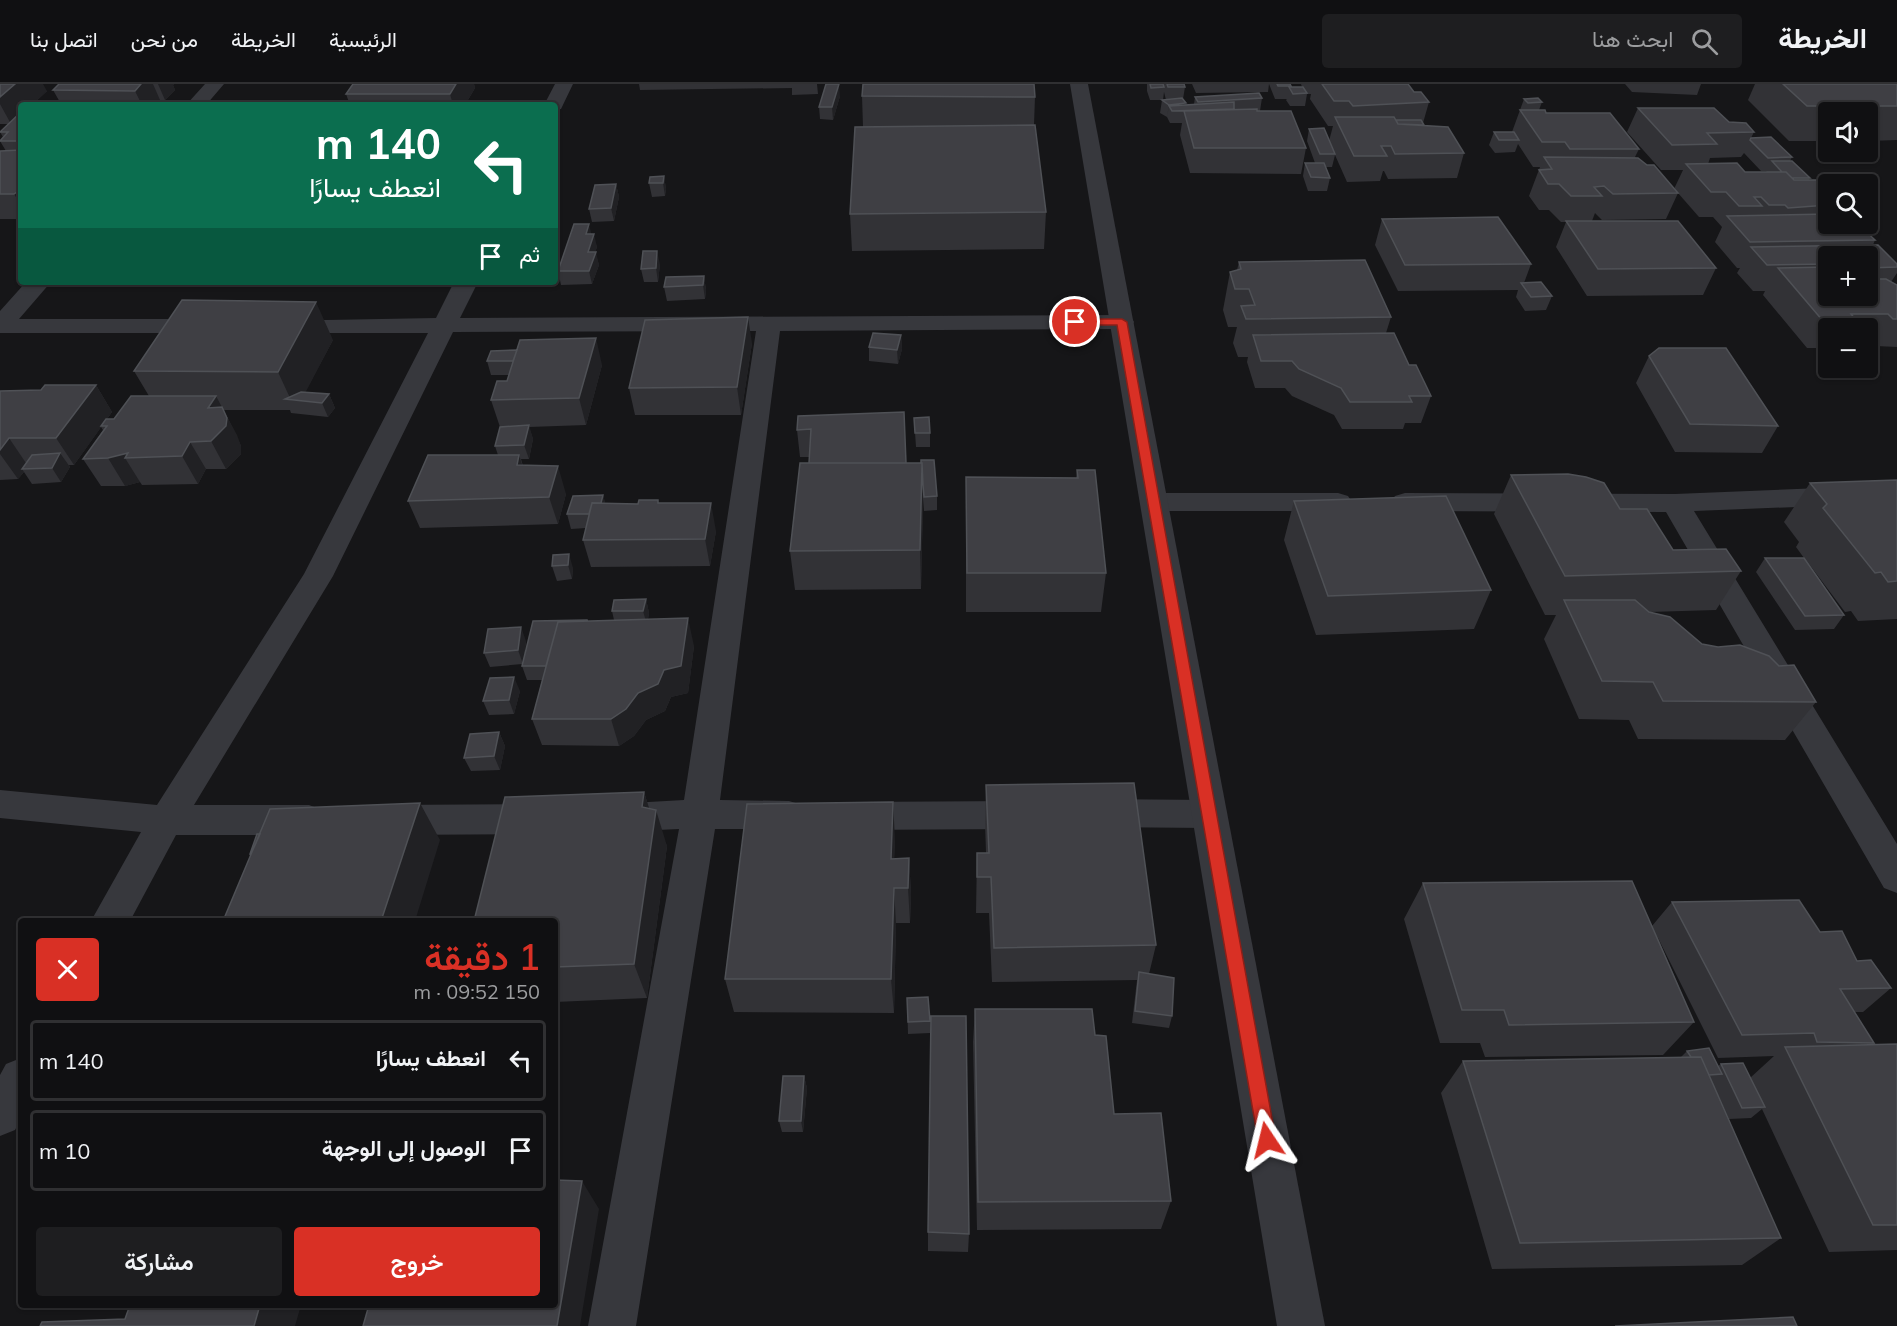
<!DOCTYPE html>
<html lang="ar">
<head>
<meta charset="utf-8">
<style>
	body { margin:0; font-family:Mulish,Vazirmatn,sans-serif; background:#1e1e20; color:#f1f3f6; direction:rtl; height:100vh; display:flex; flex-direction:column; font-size:22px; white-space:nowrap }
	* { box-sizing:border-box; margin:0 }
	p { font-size:20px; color:#9c9d9f }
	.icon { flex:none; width:33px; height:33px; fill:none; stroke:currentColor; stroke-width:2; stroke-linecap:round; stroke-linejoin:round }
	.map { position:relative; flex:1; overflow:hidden; direction:ltr }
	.panel { position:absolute; left:18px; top:834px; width:540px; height:390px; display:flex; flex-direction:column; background:#101012; border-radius:6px; box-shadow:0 2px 4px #0004,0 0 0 2px #303032; direction:rtl }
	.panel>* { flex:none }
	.banner { position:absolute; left:18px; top:18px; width:540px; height:183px; border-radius:6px; box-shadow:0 2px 4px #0004,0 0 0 2px #303032; direction:rtl; background:#0b6e4f; color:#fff; overflow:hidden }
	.fabs { position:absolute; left:1818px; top:18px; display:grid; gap:12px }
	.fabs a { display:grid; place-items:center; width:60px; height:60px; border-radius:6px; background:#101012; box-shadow:0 2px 4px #0004,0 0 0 2px #303032; font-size:30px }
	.pin { position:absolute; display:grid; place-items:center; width:51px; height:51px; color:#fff; margin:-26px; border:3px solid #fff; border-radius:50%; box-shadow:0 2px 6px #0007 }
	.me { position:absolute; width:66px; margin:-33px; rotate:350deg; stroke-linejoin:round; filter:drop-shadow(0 0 4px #0008) }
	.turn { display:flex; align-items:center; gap:21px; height:126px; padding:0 18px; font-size:27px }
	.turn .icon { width:78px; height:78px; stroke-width:2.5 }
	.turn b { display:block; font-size:42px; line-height:51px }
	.then { display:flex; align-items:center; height:57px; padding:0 18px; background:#0003; gap:12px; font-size:22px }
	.round { display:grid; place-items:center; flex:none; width:63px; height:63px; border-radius:6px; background:#1e1e20 }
	.head { display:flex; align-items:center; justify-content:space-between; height:102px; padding:0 18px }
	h1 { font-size:36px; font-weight:600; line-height:45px; color:#d93025 }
	.primary-button { display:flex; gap:12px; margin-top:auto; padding:12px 18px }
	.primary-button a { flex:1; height:69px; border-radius:6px; background:#d93025; color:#fff; font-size:24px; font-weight:600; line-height:69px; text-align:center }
	.primary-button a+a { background:#1e1e20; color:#f1f3f6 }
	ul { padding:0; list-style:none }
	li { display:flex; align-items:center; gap:18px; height:81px; margin:0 12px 9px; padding:0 6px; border:3px solid #303032; border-radius:6px }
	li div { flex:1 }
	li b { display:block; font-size:22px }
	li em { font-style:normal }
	header { display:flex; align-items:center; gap:36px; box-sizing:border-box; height:84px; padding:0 30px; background:#101012; border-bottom:2px solid #303032 }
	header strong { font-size:28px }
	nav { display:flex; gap:33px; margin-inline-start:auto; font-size:21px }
	.search { width:420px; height:54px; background:#1e1e20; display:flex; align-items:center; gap:15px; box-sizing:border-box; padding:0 21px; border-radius:6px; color:#9c9d9f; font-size:22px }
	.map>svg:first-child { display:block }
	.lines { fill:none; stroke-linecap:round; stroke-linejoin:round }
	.minor { fill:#37383d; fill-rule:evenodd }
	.tertiary { fill:#37383d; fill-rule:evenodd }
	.wall { fill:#323236; fill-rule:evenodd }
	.shaded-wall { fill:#212124 }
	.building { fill:#3f3f44; stroke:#4f5156; stroke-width:1.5 }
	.route { fill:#d93025; stroke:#8d1f18; stroke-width:1.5 }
</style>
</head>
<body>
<header>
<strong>الخريطة</strong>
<div class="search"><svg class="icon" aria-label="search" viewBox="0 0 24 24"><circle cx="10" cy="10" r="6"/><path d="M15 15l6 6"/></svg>ابحث هنا</div>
<nav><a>الرئيسية</a><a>الخريطة</a><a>من نحن</a><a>اتصل بنا</a></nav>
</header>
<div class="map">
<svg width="1897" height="1242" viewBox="0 0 1897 1242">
	<rect width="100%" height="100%" fill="#161618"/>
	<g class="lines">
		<!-- minor -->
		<path class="minor" d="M205 0H224L206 21H186Z
			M555 0H573L561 25 555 26V21H544Z
			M26 198H51L19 235H208L217 237 220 242 217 247 208 249H0V227Z
			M454 198H478L460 234 1122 231 1131 233 1134 238 1131 243 1122 245 780 247 720 716 789 717 802 721 807 731 802 741 789 745H715L636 1242H588L679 745 613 748 600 744 595 734 600 724 613 720 684 716 756 247 453 248 333 492 194 721H309L322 726 327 736 322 746 309 751H176L130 837H91L141 748 0 734V706L157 721 304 490 428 249H280L271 247 268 242 271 237 436 234Z
			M1897 401V419L1694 427 1897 760V809L1884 804 1666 428 1405 427 1395 424 1391 418 1395 412 1405 409 1675 410Z
			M1154 409H1338L1348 412 1352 418 1348 424 1338 427H1154L1144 424 1140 418 1144 412Z
			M1093 715 1209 716 1222 720 1227 730 1222 740 1209 744 1093 743 1080 739 1075 729 1080 719Z
			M1029 717 1042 721 1047 731 1042 741 1029 745 850 746 837 742 832 732 837 722 850 718Z
			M543 720 556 725 561 735 556 745 543 750 385 751 372 746 367 736 372 726 385 721Z
			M21 974V1035L15 1046 0 1052V991L6 980Z"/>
		<!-- tertiary -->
		<path class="tertiary" d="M1070 0H1088L1325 1242H1277Z"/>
	</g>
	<!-- wall -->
	<path class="wall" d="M0 0 47 7 33 20H61L53 6 59 0H174L173 1 175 6 165 16H160L155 21H21V135H0V67H6L0 57 3 53 0 48 9 40H0Z
		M353 0H474L475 4 465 21H343H350L346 10Z
		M639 0H817L818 10 792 11V4L640 6Z
		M1147 0H1184L1185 3 1183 15 1186 19V21L1194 20 1195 13 1262 14 1260 27 1306 64 1301 90 1190 89 1180 51 1182 39H1170L1167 33 1160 29 1162 16H1166L1164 8 1163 16H1150L1147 7Z
		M1192 0H1269L1268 8 1196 9Z
		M1269 0H1290L1291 3H1302L1301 0H1409V1L1414 8 1429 18 1423 39 1424 41 1464 69 1457 94 1388 95 1384 87H1383L1380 97 1347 98 1335 71 1332 83H1326L1330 94 1327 107H1308L1303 92 1305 79H1315L1307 57 1309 45 1329 57 1333 42H1328L1310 15 1311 10H1307L1305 22H1290L1286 16 1287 15H1275Z
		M1625 0H1701L1697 11 1632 8Z
		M1755 0H1897V56L1868 57V28H1828V57H1789L1748 16Z
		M840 12 833 36 820 35 819 23Z
		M862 12 1035 13 1034 41 1046 128 1044 165 852 167 850 130 863 43Z
		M1524 15 1542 18 1539 26 1639 65 1635 73 1674 105 1683 86H1661L1627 48 1638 24 1729 38 1754 48 1751 54 1792 73 1790 77 1810 94 1809 96 1828 107V140L1875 156 1873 161 1897 180V189L1891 198 1897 201V263L1876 262 1871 257H1868V244H1828V264H1807L1763 211 1765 207H1753L1737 189 1740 184H1737L1715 158 1722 143 1713 133H1699L1678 109 1666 135 1602 136 1595 129 1592 137 1716 184 1703 211 1587 212 1556 163 1566 138H1561L1549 126H1539L1529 112 1540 83H1533L1518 60 1515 68 1495 69 1489 61 1494 48H1512ZM1744 69 1761 87H1767L1766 88H1745L1708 80 1710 74 1741 73ZM1828 172H1868V212H1828Z
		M664 92 666 105 665 112 652 113 649 99Z
		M616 100 619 113 614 137 592 138 589 125Z
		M1382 135 1531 180 1524 199 1552 212 1546 226 1525 227 1516 213 1518 206 1398 207 1375 161Z
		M592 150 597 163 595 168 599 181 592 200 561 201 558 187Z
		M1239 178 1391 233 1386 249 1431 312 1421 339H1405L1403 345H1342L1334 331 1292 312 1285 304H1255L1247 278 1248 273H1238L1233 259 1237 243H1228L1223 226 1230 188 1237 186Z
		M660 180 658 198H644L641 185Z
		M704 192 706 206 705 215 667 217 664 203Z
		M901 251 902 265 898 280 869 277V263Z
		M333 256 305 308 329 310 335 324 328 333 291 329 290 326H224L241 362V370L226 385H206L198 400 142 401 140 398 125 402H101L83 375 103 346 101 343 74 381H69L70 383 61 398 32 400 24 388 18 395 0 396V307L41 306 96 301 112 328 107 335H114L149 312 134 287Z
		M752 259 741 331H635L629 304Z
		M491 267 602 281 586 341 529 343 533 355 529 375H521L523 382 566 410 558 440 420 444 408 417 498 371 495 362 500 343 491 316 507 297 509 291H491L487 277Z
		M1649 272 1778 342 1762 369 1675 368 1636 299Z
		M798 332 906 379 937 412V426L924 427 923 415 921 505 795 506 790 467 809 379 810 373H800L797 346Z
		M914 334 930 349V363H916Z
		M1077 386 1106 489 1101 528H966V393L1076 394Z
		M1511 391 1620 425 1673 466 1741 487 1716 526 1649 528 1702 560 1816 618 1785 656 1638 655 1629 636 1579 635 1544 555 1556 531H1545L1494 430Z
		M1897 396V535L1858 537 1851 527 1845 528 1806 476 1844 531 1834 545 1795 546 1756 488 1765 474H1804L1796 463 1799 458 1784 438 1810 399Z
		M603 411 605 419 638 420 658 416V419L716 447 710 482 591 483 583 456 586 444 571 445 567 430Z
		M1294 417 1491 506 1474 545 1316 551 1284 456Z
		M553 471 573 484 572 495 557 497 552 482Z
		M646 515 649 529 648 535 694 562 688 609 671 613 665 627 646 636 634 652 619 662 542 661 532 635 542 596H527L522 582V580L490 583 484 569 526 557 524 575 587 536 588 537 614 536 612 527Z
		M520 607 514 630 489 631 483 617Z
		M499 648 505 662 500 686 471 687 464 674Z
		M986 701 1156 861 1149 890 1172 932 1169 944 1132 939 1137 896 992 898 989 829H976L977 769H986L985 738Z
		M644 708 649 724 667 762 647 914 555 918V837Z
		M895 755 894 775 909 774 911 810 910 839H896L894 929 734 928 725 895Z
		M1423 799 1652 842 1672 818 1820 848 1891 904 1863 928H1854L1874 959 1872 961 1897 960V1166L1829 1168 1762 1025 1751 1034 1729 1035 1715 1004 1781 1154 1742 1181 1492 1185 1441 1009 1463 977 1681 973 1687 967 1718 982 1721 980 1750 994 1774 972 1718 974 1657 852 1694 938 1663 971 1485 973 1480 959H1440L1404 835Z
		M907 914 930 937V949L908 950Z
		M975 925 1095 951 1114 1030 1171 1117 1161 1145 977 1146 973 958Z
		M804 992 807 1004 803 1048H782L779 1037Z
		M928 1148 969 1150 968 1168 928 1167Z"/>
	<!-- shaded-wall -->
	<path class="shaded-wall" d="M15 0H43L47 7 32 21H21V31L11 40 0 20V13Z
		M141 0H153L160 16 155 21H142L135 7Z
		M158 0H174L173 1 175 6 165 16Z
		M456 0H474L475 4 465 21H453L450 10Z
		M839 0 840 12 833 36 832 23Z
		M1186 19 1185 26 1169 22 1167 33 1169 21Z
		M664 92 666 105 665 112 663 99Z
		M616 100 619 113 614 137 611 124Z
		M20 105 21 107V121L14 110Z
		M589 140 592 153 586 150Z
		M594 150 597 163 591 181 588 168Z
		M657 167 660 180 658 198 656 184Z
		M596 168 599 181 592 200 589 187Z
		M704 192 706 206 705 215 703 201Z
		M316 218 333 256 301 317 291 316 278 288Z
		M748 233 752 259 741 331 737 303Z
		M901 251 902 265 898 280 897 266Z
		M596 254 602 281 586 341 579 314Z
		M96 301 112 328 74 381 56 354Z
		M329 310 335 324 328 333 322 319Z
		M216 312 237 351 241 362V370L226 385 211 357 208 324Z
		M529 341 533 355 529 375 524 361Z
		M9 354 28 382 22 385 24 388 18 395 0 370V366Z
		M190 358 206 385 198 400 182 372Z
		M60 369 70 383 61 398 52 384Z
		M128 369 125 374 140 398 125 402 108 374Z
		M519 371 528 398 517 381Z
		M922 379 923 418 921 505 920 466Z
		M558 382 566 410 558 440 549 413Z
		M603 411 607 426 598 430Z
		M711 419 716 447 710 482 705 455Z
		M569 470 573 484 572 495 568 481Z
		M646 515 649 529 647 541 643 527Z
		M688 534 694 562 688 609 671 613 665 627 646 636 634 652 619 662 611 635 664 586Z
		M521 543 526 557 523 580 518 566Z
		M514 593 520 607 514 630 509 616Z
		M499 648 505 662 500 686 494 672Z
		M644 708 654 740 656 726 667 762 647 914 634 880 642 723Z
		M893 718 895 755 893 811 891 775Z
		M420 719 440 756 415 837H381Z
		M909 774 911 810 910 839 908 804Z
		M894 804 896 839 894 929 891 895Z
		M804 992 807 1004 803 1048 801 1037Z
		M582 1097 599 1125 580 1242H557Z
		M260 1221H301L295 1242H254Z"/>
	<!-- building -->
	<path class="building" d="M0 0H15L0 13Z
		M59 0H141L135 7 53 6Z
		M353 0H456L450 10H346Z
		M826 0H839L832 23H819Z
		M863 0H1034L1035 13 862 12Z
		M1150 0H1163L1164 3 1151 4Z
		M1167 0H1184L1185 3H1168Z
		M1277 0H1290L1291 2H1278Z
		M1322 0H1408L1414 8H1421L1429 18 1353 22 1349 17H1334Z
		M1783 0H1897V22H1807Z
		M1289 3H1303L1307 9 1293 10Z
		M1259 9 1262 14 1198 18 1195 13Z
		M1182 14 1186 19 1169 21 1162 16Z
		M1538 14 1542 18 1528 19 1524 15Z
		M1234 18V25L1172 27 1169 22Z
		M30 20 106 21H107H29Z
		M1638 24H1714L1729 38 1746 39 1754 48 1707 49 1717 60 1672 61Z
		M1257 25V27H1291L1306 64H1194L1184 27Z
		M1520 26H1545L1546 29H1610L1639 65H1570L1565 58H1542Z
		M21 28V57H0L8 48H0Z
		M1335 33H1394L1398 40 1448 43 1464 69 1395 70 1391 62H1381L1387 72H1354Z
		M1396 36H1421L1424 41 1398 40Z
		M1035 41 1046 128 850 130 855 43Z
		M1324 44 1335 70H1320L1309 45Z
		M1494 48H1514L1519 56H1499Z
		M1771 53 1792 73 1768 74 1750 56 1751 54Z
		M21 66V105L14 110H0V67Z
		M1544 73 1638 74 1647 81H1654L1678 109 1613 110 1604 102 1594 103 1602 112H1571L1559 100H1548L1539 86 1552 85Z
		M1772 77H1792L1810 94H1792L1786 88H1782Z
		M1305 79H1324L1330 94 1311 93Z
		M1737 79 1745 88H1786L1794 96H1816L1828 107V121L1788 124 1785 121H1769L1761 113H1754L1762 122H1739L1726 108H1711L1686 80Z
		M664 92 663 99H649L650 93Z
		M616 100 611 124 589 125 595 101Z
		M1828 130V140H1858L1875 156 1750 158 1727 132Z
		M1498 133 1531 180 1405 181 1382 135Z
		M1566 137H1678L1716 184 1598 185Z
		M574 140H589L586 150H594L588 168H596L589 187H558Z
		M1878 161 1897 180V183L1868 184V172H1828V180L1767 181 1751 163Z
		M643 167H657L656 184 641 185Z
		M1365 176 1391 233 1246 235 1241 222 1255 221 1249 205H1235L1230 188 1241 185 1239 178Z
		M1828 183V212H1868V191L1871 195H1886L1897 201V235H1893L1888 230H1851L1857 237H1823L1778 184Z
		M704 192 703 201 664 203 666 193Z
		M1541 198 1552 212 1531 213 1521 199Z
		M182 216 316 218 278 288 134 287Z
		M748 233 737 303 629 304 645 236Z
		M873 249 901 251 897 266 869 263Z
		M1394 249 1409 281H1416L1431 312H1409L1412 318H1350L1341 304 1299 285 1292 277H1261L1253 251Z
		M596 254 579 314 491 316 497 297H507L520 256Z
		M1659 264H1726L1778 342 1690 340 1649 272Z
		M517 266 513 277H487L491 267Z
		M45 301H96L56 354H9L0 366V307L41 306Z
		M301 308 329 310 322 319 285 315Z
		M131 312H216L208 324 222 323 227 334 226 342 211 357 190 358 182 372 125 374 128 369 108 374 83 375 107 342H101L106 335H114Z
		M904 328 906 379H809L811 345 797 346 798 332Z
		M929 333 930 349H915L914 334Z
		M529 341 524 361 495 362 500 343Z
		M60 369 52 384 22 385 32 371Z
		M428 371H519L517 381 558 382 549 413 408 417Z
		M921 376H934L937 412 924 413 923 401 922 379H921Z
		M800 379H922L920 466 790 467Z
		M1077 386H1095L1106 489H967L966 393 1078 394Z
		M1568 390 1586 393 1604 399 1620 425H1647L1673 466 1726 465 1741 487 1565 492 1511 391Z
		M1897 396V497L1888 498 1881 488 1875 489 1823 424 1827 420 1810 399Z
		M603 411 601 419H592L589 430H567L573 412Z
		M1446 412 1491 506 1328 512 1294 417Z
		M639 416H658V419H711L705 455 583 456 592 419 638 420Z
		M569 470 568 481 552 482 553 471Z
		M1765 474H1804L1844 531 1805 532Z
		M646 515 643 527H612L614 516Z
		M1564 516H1635L1649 528 1670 533 1702 560 1718 563 1740 561 1769 572 1779 582 1794 581 1816 618 1663 617 1653 598 1602 597Z
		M688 534 681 582 664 586 658 600 638 609 626 625 611 635H532L558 538Z
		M587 536V537L558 538 546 582H522L533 537Z
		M521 543 518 566 484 569 488 545Z
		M514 593 509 616 483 617 490 594Z
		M499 648 494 672 464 674 470 650Z
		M1134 699 1156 861 994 864 991 793H977V769H989L986 701Z
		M644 708 642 723 656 726 634 880 555 883V837H474L505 713Z
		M893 718 891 775 909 774 908 804H894L891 895H725L747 720Z
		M420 719 381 837H223L270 725Z
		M257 750H260L251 770H250Z
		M1632 797 1694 938 1509 941 1504 926H1462L1423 799Z
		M1799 816 1820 848 1842 847 1857 877 1871 876 1891 904 1840 905 1874 959 1817 958 1814 949 1742 951 1672 818Z
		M1139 888 1174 894 1172 932 1135 927Z
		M928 913 930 937 908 938 907 914Z
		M975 925H1092L1095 951 1106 952 1114 1030 1161 1029 1171 1117 978 1118Z
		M931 932H966L969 1150 928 1148Z
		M1897 960V1141H1873L1785 963Z
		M1709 964 1722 990 1709 991 1701 973H1691L1687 967Z
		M1701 973 1781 1154 1520 1159 1463 977Z
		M1743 979 1765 1023 1742 1024 1721 980Z
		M783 992H804L801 1037H779Z
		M555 1096 582 1097 557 1242H363L369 1221H555Z
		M130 1221H260L254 1242H40L42 1238 125 1235Z
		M1793 1233 1797 1242H1615Z"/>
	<!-- route -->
	<path class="route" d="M1075 235H1122L1127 238 1276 1056 1274 1062 1267 1065 1261 1062 1258 1056 1117 241H1071L1070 238Z"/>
</svg>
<div class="fabs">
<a><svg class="icon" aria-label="sound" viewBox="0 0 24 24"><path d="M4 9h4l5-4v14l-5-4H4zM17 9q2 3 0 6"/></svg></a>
<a><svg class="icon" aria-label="search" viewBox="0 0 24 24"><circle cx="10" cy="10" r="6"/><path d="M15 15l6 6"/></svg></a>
<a>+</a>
<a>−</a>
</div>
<div class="pin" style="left:1075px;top:238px;background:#d93025"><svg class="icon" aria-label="arrive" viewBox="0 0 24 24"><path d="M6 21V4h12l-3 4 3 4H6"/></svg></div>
<svg class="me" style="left:1267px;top:1056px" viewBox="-20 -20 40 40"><path d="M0-17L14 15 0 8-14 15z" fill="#d93025" stroke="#fff" stroke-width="4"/></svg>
<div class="banner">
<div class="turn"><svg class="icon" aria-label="left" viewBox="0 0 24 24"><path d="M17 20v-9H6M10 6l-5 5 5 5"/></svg><div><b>140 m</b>انعطف يسارًا</div></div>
<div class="then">ثم<svg class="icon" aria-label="arrive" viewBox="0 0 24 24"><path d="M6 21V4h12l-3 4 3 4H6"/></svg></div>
</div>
<section class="panel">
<div class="head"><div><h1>1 دقيقة</h1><p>150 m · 09:52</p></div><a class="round" style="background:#d93025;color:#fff"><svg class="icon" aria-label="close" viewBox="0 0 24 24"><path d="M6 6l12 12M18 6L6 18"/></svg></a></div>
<ul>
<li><svg class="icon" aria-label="left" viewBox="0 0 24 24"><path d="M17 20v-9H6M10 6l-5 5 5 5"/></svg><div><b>انعطف يسارًا</b></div><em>140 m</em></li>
<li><svg class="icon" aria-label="arrive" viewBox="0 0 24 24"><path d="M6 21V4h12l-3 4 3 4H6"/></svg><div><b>الوصول إلى الوجهة</b></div><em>10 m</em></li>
</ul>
<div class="primary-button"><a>خروج</a><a>مشاركة</a></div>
</section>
</div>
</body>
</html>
